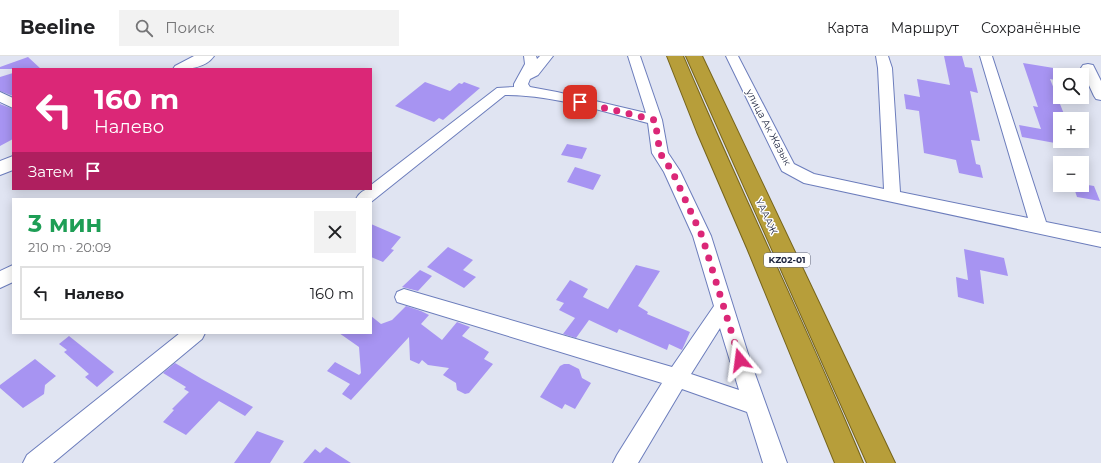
<!DOCTYPE html>
<html lang="ru">
<head>
<meta charset="utf-8">
<style>
	body { margin:0; font-family:Montserrat,sans-serif; background:#f2f2f2; color:#202124; height:100vh; display:flex; flex-direction:column; font-size:15px; white-space:nowrap }
	* { box-sizing:border-box; margin:0 }
	p { font-size:13px; color:#757577 }
	.icon { flex:none; width:22px; height:22px; fill:none; stroke:currentColor; stroke-width:2; stroke-linecap:round; stroke-linejoin:round }
	.map { position:relative; flex:1; overflow:hidden }
	.panel { position:absolute; left:12px; top:142px; width:360px; height:136px; display:flex; flex-direction:column; background:#fff; border-radius:0px; box-shadow:0 2px 10px #0003 }
	.panel>* { flex:none }
	.banner { position:absolute; left:12px; top:12px; width:360px; height:122px; border-radius:0px; box-shadow:0 2px 10px #0003; background:#db2777; color:#fff; overflow:hidden }
	.controls { position:absolute; left:1053px; top:12px; display:grid; gap:8px }
	.controls a { display:grid; place-items:center; width:36px; height:36px; border-radius:0px; background:#fff; box-shadow:0 2px 10px #0003; font-size:20px }
	.pin { position:absolute; display:grid; place-items:center; width:34px; height:34px; color:#fff; margin:-17px; border-radius:8px; box-shadow:0 2px 6px #0006 }
	.me { position:absolute; width:44px; margin:-22px; rotate:344deg; stroke-linejoin:round; filter:drop-shadow(0 0 3px #0008) }
	.turn { display:flex; align-items:center; gap:14px; height:84px; padding:0 16px; font-size:18px }
	.turn .icon { width:52px; height:52px; stroke-width:2.5 }
	.turn b { display:block; font-size:28px; line-height:34px }
	.then { display:flex; align-items:center; height:38px; padding:0 16px; background:#0003; gap:8px; font-size:15px }
	.round { display:grid; place-items:center; flex:none; width:42px; height:42px; border-radius:0px; background:#f2f2f2 }
	.summary { display:flex; align-items:center; justify-content:space-between; height:68px; padding:0 16px }
	h1 { font-size:24px; font-weight:700; line-height:30px; color:#1e9e55 }
	ul { padding:0; list-style:none }
	li { display:flex; align-items:center; gap:12px; height:54px; margin:0 8px 6px; padding:0 8px; border:2px solid #e0e0e0; border-radius:0px }
	li div { flex:1 }
	li b { display:block; font-size:15px }
	li em { font-style:normal }
	header { display:flex; align-items:center; gap:24px; box-sizing:border-box; height:56px; padding:0 20px; background:#fff; border-bottom:1px solid #e0e0e0 }
	header strong { font-size:19px }
	nav { display:flex; gap:22px; margin-inline-start:auto; font-size:14px }
	.search { width:280px; height:36px; background:#f2f2f2; display:flex; align-items:center; gap:10px; box-sizing:border-box; padding:0 14px; border-radius:0px; color:#757577; font-size:15px }
	.map>svg:first-child { display:block }
	.building { fill:#a794f2 }
	.lines { fill:none; stroke-linecap:round; stroke-linejoin:round }
	.minor-casing { stroke:#6c7dbc; stroke-width:2 }
	.tertiary-casing { stroke:#6c7dbc; stroke-width:2 }
	.trunk-casing { stroke:#76641b; stroke-width:2 }
	.minor { fill:#fff; fill-rule:evenodd }
	.tertiary { fill:#fff; fill-rule:evenodd }
	.trunk { fill:#b79e3a; fill-rule:evenodd }
	.route { stroke:#db2777; stroke-width:7; stroke-dasharray:0 12.6 }
	.labels { text-anchor:middle; stroke-width:3; stroke-linejoin:round; paint-order:stroke }
	.shield { fill:#fff; stroke:#626679; stroke-width:1 }
	.shield-label { font-size:9px; font-weight:bold; fill:#1e253f }
	.street-label { font-size:10px; fill:#1e253f; stroke:#fff }
</style>
</head>
<body>
<header>
<strong>Beeline</strong>
<div class="search"><svg class="icon" aria-label="search" viewBox="0 0 24 24"><circle cx="10" cy="10" r="6"/><path d="M15 15l6 6"/></svg>Поиск</div>
<nav><a>Карта</a><a>Маршрут</a><a>Сохранённые</a></nav>
</header>
<div class="map">
<svg width="1101" height="407" viewBox="0 0 1101 407">
	<rect width="100%" height="100%" fill="#e0e4f2"/>
	<!-- building -->
	<path class="building" d="M944 0H962L965 11 972 12 978 37 970 35 980 85 971 84 976 108 980 109 983 122 959 117 956 104 924 97 919 55 906 53 904 38 920 41 917 23 950 29Z
		M28 1 41 13H0V11Z
		M1023 7 1060 13V25L1050 23 1066 63H1060V85H1075L1077 91 1022 81 1019 69 1041 73 1033 50 1038 51Z
		M13 17V40L0 35V21Z
		M425 26 450 35 459 27 462 28 464 26 480 32 443 64 439 62 434 66 395 50Z
		M0 48 13 53V83L0 90Z
		M567 88 587 92 582 103 561 99Z
		M575 111 601 119 593 134 567 126Z
		M1082 128 1094 130 1100 145 1077 141 1073 129H1082Z
		M371 168 401 181 391 193 394 194 383 206 371 201Z
		M448 191 473 204 463 214 476 221 464 232 427 211Z
		M964 193 1004 202 1008 220 980 214 984 248 958 241 956 221 968 224Z
		M636 209 660 215 638 250 648 256 647 258 690 276 682 294 669 288 667 294 619 273 617 277 589 264 576 282 563 278 575 262 559 254 564 247 556 244 570 224 588 233 583 241 608 253Z
		M420 214 432 220 418 235 402 231Z
		M406 250 421 255 429 259 421 268 442 284 457 266 470 271 462 280 489 296 484 303 493 308 469 337 465 338 457 334 456 327 443 319 449 312 428 309 422 304 419 308 410 304 409 281 351 344 342 338 350 328 327 315 335 306 359 319 361 317 359 291 339 277H371V260L381 268 392 264Z
		M69 280 114 316 97 331 85 321 89 318 64 296 67 294 59 288Z
		M35 303 56 320 45 329 44 338 23 352 0 332V329Z
		M175 307 202 323 253 351 245 360 219 345 186 379 163 366 174 354 172 353 189 336 184 333 186 331 163 317Z
		M564 308H569L579 313 582 322 591 327 575 353 565 348 562 353 540 341 560 310Z
		M257 375 284 385 270 407H234Z
		M326 391 351 407H303L315 393 320 397Z"/>
	<g class="lines">
		<defs>
			<path id="minor" d="M524 0H536L537 3 540 0H553L538 19 530 23 528 28 530 31 557 36 646 57 628 0H640L662 64 668 97 680 115 711 180 750 304 787 407H763L747 356 682 333 638 407H613L617 399 662 327 397 246 395 241 397 236 404 233 672 311 714 250 693 180 664 116 652 97 648 67C601 55 554 39 505 39L371 146V143H356C359 137 364 133 371 133V129L497 32 514 31V28L525 8ZM720 272 739 334 691 318Z
				M726 0H738L794 108 814 118 884 133 878 12 876 0H888L892 12 900 136 1028 162 980 0H992L1046 166 1101 177V191L804 127 782 115 780 111Z
				M1088 8 1093 9 1101 25V44L1096 43 1094 40 1081 12 1083 9Z
				M0 36 13 42V52L0 46Z
				M13 209V226L0 232V215Z
				M180 277H205L202 283 53 407H23L27 399Z"/>
			<path id="tertiary" d="M194 0H214C205 13 187 13 173 13L175 10Z
				M13 100V114L0 119V105Z"/>
			<path id="trunk" d="M667 0H683C741 137 806 270 863 407H835L747 192 697 76Z
				M686 0H702L895 407H867Z"/>
		</defs>
		<!-- minor casing -->
		<use href="#minor" class="minor-casing"/>
		<!-- tertiary casing -->
		<use href="#tertiary" class="tertiary-casing"/>
		<!-- trunk casing -->
		<use href="#trunk" class="trunk-casing"/>
		<!-- minor -->
		<use href="#minor" class="minor"/>
		<!-- tertiary -->
		<use href="#tertiary" class="tertiary"/>
		<!-- trunk -->
		<use href="#trunk" class="trunk"/>
	</g>
	<g class="lines">
		<!-- route -->
		<path class="route" d="M580 46 655 64 660 97 672 115 702 180 740 304"/>
	</g>
	<g class="labels">
		<!-- shield labels -->
		<rect class="shield" x="764" y="197" width="46" height="14" rx="3"/>
		<g class="shield-label">
			<text x="787" y="207">KZ02-01</text>
		</g>
		<!-- street labels -->
		<g class="street-label">
			<text transform="translate(769 71) rotate(62)" y="4">улица Ак Жазык</text>
			<text transform="translate(767 160) rotate(65)" y="4">ҮАААЖ</text>
		</g>
	</g>
</svg>
<div class="controls">
<a><svg class="icon" aria-label="search" viewBox="0 0 24 24"><circle cx="10" cy="10" r="6"/><path d="M15 15l6 6"/></svg></a>
<a>+</a>
<a>−</a>
</div>
<div class="pin" style="left:580px;top:46px;background:#d93025"><svg class="icon" aria-label="arrive" viewBox="0 0 24 24"><path d="M6 21V4h12l-3 4 3 4H6"/></svg></div>
<svg class="me" style="left:740px;top:304px" viewBox="-20 -20 40 40"><path d="M0-17L14 15 0 8-14 15z" fill="#db2777" stroke="#fff" stroke-width="4"/></svg>
<div class="banner">
<div class="turn"><svg class="icon" aria-label="left" viewBox="0 0 24 24"><path d="M17 20v-9H6M10 6l-5 5 5 5"/></svg><div><b>160 m</b>Налево</div></div>
<div class="then">Затем<svg class="icon" aria-label="arrive" viewBox="0 0 24 24"><path d="M6 21V4h12l-3 4 3 4H6"/></svg></div>
</div>
<section class="panel">
<div class="summary"><div><h1>3 мин</h1><p>210 m · 20:09</p></div><a class="round"><svg class="icon" aria-label="close" viewBox="0 0 24 24"><path d="M6 6l12 12M18 6L6 18"/></svg></a></div>
<ul>
<li><svg class="icon" aria-label="left" viewBox="0 0 24 24"><path d="M17 20v-9H6M10 6l-5 5 5 5"/></svg><div><b>Налево</b></div><em>160 m</em></li>
</ul>
</section>
</div>
</body>
</html>
